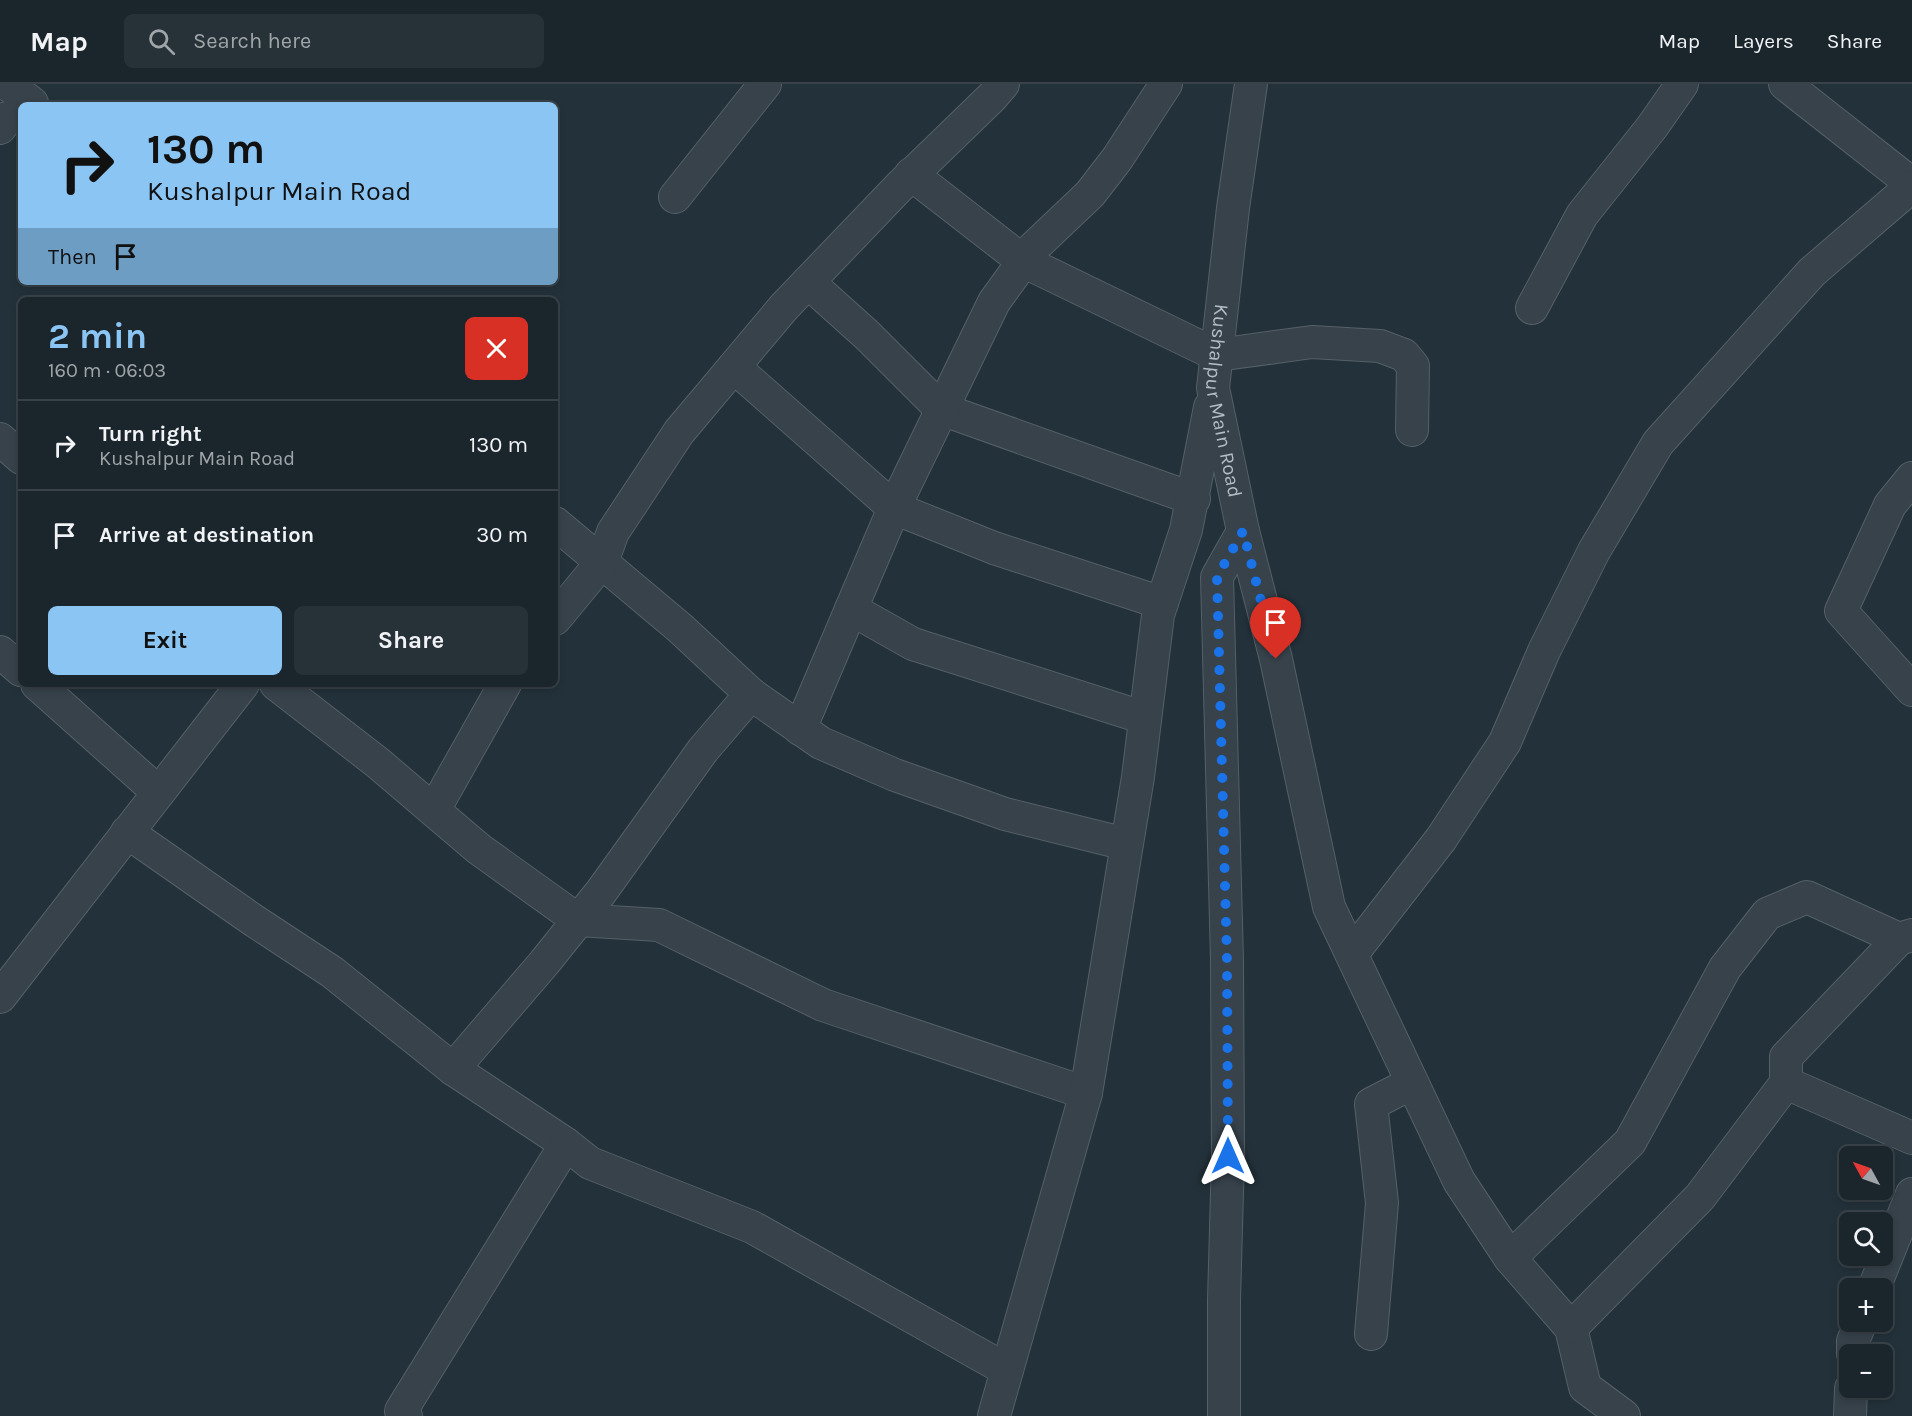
<!DOCTYPE html>
<html lang="en">
<head>
<meta charset="utf-8">
<style>
	body { margin:0; font-family:Karla,sans-serif; background:#273138; color:#f1f3f6; height:100vh; display:flex; flex-direction:column; font-size:22px; white-space:nowrap }
	* { box-sizing:border-box; margin:0 }
	p { font-size:20px; color:#9fa5a9 }
	.icon { flex:none; width:33px; height:33px; fill:none; stroke:currentColor; stroke-width:2; stroke-linecap:round; stroke-linejoin:round }
	.map { position:relative; flex:1; overflow:hidden }
	.side { position:absolute; left:18px; top:213px; width:540px; height:390px; display:flex; flex-direction:column; background:#1a252c; border-radius:9px; box-shadow:0 3px 9px #0003,0 0 0 2px #384248 }
	.side>* { flex:none }
	.top-card { position:absolute; left:18px; top:18px; width:540px; height:183px; border-radius:9px; box-shadow:0 3px 9px #0003,0 0 0 2px #384248; background:#8ac5f4; color:#111; overflow:hidden }
	.needle { width:39px; rotate:310deg }
	.fabs { position:absolute; left:1839px; top:1062px; display:grid; gap:12px }
	.fabs a { display:grid; place-items:center; width:54px; height:54px; border-radius:9px; background:#1a252c; box-shadow:0 3px 9px #0003,0 0 0 2px #384248; font-size:30px }
	.pin { position:absolute; display:grid; place-items:center; width:51px; height:51px; color:#fff; margin:-62px -26px; border-radius:50% 50% 50% 0; rotate:-45deg; box-shadow:0 0 6px #0007 }
	.pin .icon { rotate:45deg }
	.me { position:absolute; width:66px; margin:-33px; rotate:0deg; stroke-linejoin:round; filter:drop-shadow(0 0 4px #0008) }
	.turn { display:flex; align-items:center; gap:21px; height:126px; padding:0 30px; font-size:27px }
	.turn .icon { width:78px; height:78px; stroke-width:2.5 }
	.turn b { display:block; font-size:42px; line-height:51px }
	.then { display:flex; align-items:center; height:57px; padding:0 30px; background:#0003; gap:12px; font-size:22px }
	.round { display:grid; place-items:center; flex:none; width:63px; height:63px; border-radius:9px; background:#273138 }
	.overview { display:flex; align-items:center; justify-content:space-between; height:102px; padding:0 30px }
	h1 { font-size:36px; font-weight:700; line-height:45px; color:#8ac5f4 }
	.button { display:flex; gap:12px; margin-top:auto; padding:12px 30px }
	.button a { flex:1; height:69px; border-radius:9px; background:#8ac5f4; color:#111; font-size:24px; font-weight:700; line-height:69px; text-align:center }
	.button a+a { background:#273138; color:#f1f3f6 }
	ul { padding:0; list-style:none }
	li { display:flex; align-items:center; gap:18px; height:90px; padding:0 30px; border-top:2px solid #384248 }
	li div { flex:1 }
	li b { display:block; font-size:22px }
	li em { font-style:normal }
	header { display:flex; align-items:center; gap:36px; box-sizing:border-box; height:84px; padding:0 30px; background:#1a252c; border-bottom:2px solid #384248 }
	header strong { font-size:28px }
	nav { display:flex; gap:33px; margin-inline-start:auto; font-size:21px }
	.search { width:420px; height:54px; background:#273138; display:flex; align-items:center; gap:15px; box-sizing:border-box; padding:0 21px; border-radius:9px; color:#9fa5a9; font-size:22px }
	.map>svg:first-child { display:block }
	.lines { fill:none; stroke-linecap:round; stroke-linejoin:round }
	.minor-casing { stroke:#556068; stroke-width:34 }
	.minor { stroke:#37424b; stroke-width:32 }
	.route { stroke:#1a73e8; stroke-width:10; stroke-dasharray:0 18 }
	.labels { text-anchor:middle; stroke-width:4.5; stroke-linejoin:round; paint-order:stroke }
	.street-label { font-size:20px; fill:#b2bdc6; stroke:#1c272f }
</style>
</head>
<body>
<header>
<strong>Map</strong>
<div class="search"><svg class="icon" aria-label="search" viewBox="0 0 24 24"><circle cx="10" cy="10" r="6"/><path d="M15 15l6 6"/></svg>Search here</div>
<nav><a>Map</a><a>Layers</a><a>Share</a></nav>
</header>
<div class="map">
<svg width="1912" height="1332" viewBox="0 0 1912 1332">
	<rect width="100%" height="100%" fill="#23313a"/>
	<g class="lines">
		<defs>
			<g id="minor">
				<path d="M7 0 32 19"/>
				<path id="s1" d="M1251 0 1233 124 1213 304 1243 447 1276 575 1329 823 1459 1097 1510 1174 1571 1244 1585 1303 1624 1332"/>
				<path d="M1785 0 1912 100"/>
				<path d="M0 44 7 34"/>
				<path d="M911 90 1023 177 1217 271 1312 258 1380 262 1404 271 1413 282 1412 346"/>
				<path d="M675 113 765 0"/>
				<path d="M808 198 867 251 941 325 1194 415"/>
				<path d="M1532 224 1582 131 1652 43 1682 0"/>
				<path d="M734 283 894 424 994 464 1162 519"/>
				<path d="M0 355 21 374"/>
				<path d="M1912 394 1890 421 1841 527 1912 606"/>
				<path d="M555 439 680 544 751 610 821 659 895 691 1005 730 1126 760"/>
				<path d="M851 525 913 560 1145 634"/>
				<path d="M555 535 602 478 613 448 679 348 784 223 900 102 992 13 1003 0"/>
				<path d="M0 568 21 586"/>
				<path d="M37 600 158 708"/>
				<path d="M276 600 378 679 479 765 578 836 659 841 823 921 1086 1009"/>
				<path d="M800 645 894 424 994 218 1033 164 1090 110 1117 75 1166 0"/>
				<path d="M434 726 505 600"/>
				<path d="M127 748 253 836 332 888 453 985 566 1060 590 1079 752 1143 1007 1286"/>
				<path d="M1352 870 1441 755 1505 658 1544 567 1594 467 1658 359 1812 188 1912 102"/>
				<path d="M0 913 243 600"/>
				<path d="M453 985 544 879 601 808 703 666 751 610"/>
				<path d="M1786 999 1912 1054"/>
				<path d="M1510 1174 1630 1058 1725 884 1767 830 1807 813 1899 855"/>
				<path d="M1874 1204 1912 1110"/>
				<path d="M1571 1244 1700 1113 1786 999V973L1899 855 1912 851"/>
				<path d="M1371 1250 1382 1119 1371 1020 1412 999"/>
				<path d="M1853 1270V1257L1861 1238"/>
				<path d="M406 1332 401 1327 566 1060"/>
				<path d="M994 1332 1086 1009 1138 693 1158 531 1186 446 1210 323"/>
				<path d="M1224 1332V1216L1228 1072 1227 877 1217 493 1243 447"/>
				<path d="M1850 1332 1851 1304"/>
			</g>
		</defs>
		<!-- minor casing -->
		<use href="#minor" class="minor-casing"/>
		<!-- minor -->
		<use href="#minor" class="minor"/>
	</g>
	<g class="lines">
		<!-- route -->
		<path class="route" d="M1228 1072 1227 877 1217 493 1243 447 1276 575"/>
	</g>
	<g class="labels">
		<!-- street labels -->
		<g class="street-label">
			<text dy="7" stroke="none"><textPath href="#s1" startOffset="320">Kushalpur Main Road</textPath></text>
		</g>
	</g>
</svg>
<div class="fabs">
<a><svg class="needle" viewBox="-14 -14 28 28"><path d="M0-13l5 13h-10z" fill="#e53935"/><path d="M0 13l5-13h-10z" fill="#9fa5a9"/></svg></a>
<a><svg class="icon" aria-label="search" viewBox="0 0 24 24"><circle cx="10" cy="10" r="6"/><path d="M15 15l6 6"/></svg></a>
<a>+</a>
<a>−</a>
</div>
<div class="pin" style="left:1276px;top:575px;background:#d93025"><svg class="icon" aria-label="arrive" viewBox="0 0 24 24"><path d="M6 21V4h12l-3 4 3 4H6"/></svg></div>
<svg class="me" style="left:1228px;top:1072px" viewBox="-20 -20 40 40"><path d="M0-17L14 15 0 8-14 15z" fill="#1a73e8" stroke="#fff" stroke-width="4"/></svg>
<div class="top-card">
<div class="turn"><svg class="icon" aria-label="right" viewBox="0 0 24 24"><path d="M7 20v-9h11M14 6l5 5-5 5"/></svg><div><b>130 m</b>Kushalpur Main Road</div></div>
<div class="then">Then<svg class="icon" aria-label="arrive" viewBox="0 0 24 24"><path d="M6 21V4h12l-3 4 3 4H6"/></svg></div>
</div>
<section class="side">
<div class="overview"><div><h1>2 min</h1><p>160 m · 06:03</p></div><a class="round" style="background:#d93025;color:#fff"><svg class="icon" aria-label="close" viewBox="0 0 24 24"><path d="M6 6l12 12M18 6L6 18"/></svg></a></div>
<ul>
<li><svg class="icon" aria-label="right" viewBox="0 0 24 24"><path d="M7 20v-9h11M14 6l5 5-5 5"/></svg><div><b>Turn right</b><p>Kushalpur Main Road</p></div><em>130 m</em></li>
<li><svg class="icon" aria-label="arrive" viewBox="0 0 24 24"><path d="M6 21V4h12l-3 4 3 4H6"/></svg><div><b>Arrive at destination</b></div><em>30 m</em></li>
</ul>
<div class="button"><a>Exit</a><a>Share</a></div>
</section>
</div>
</body>
</html>
